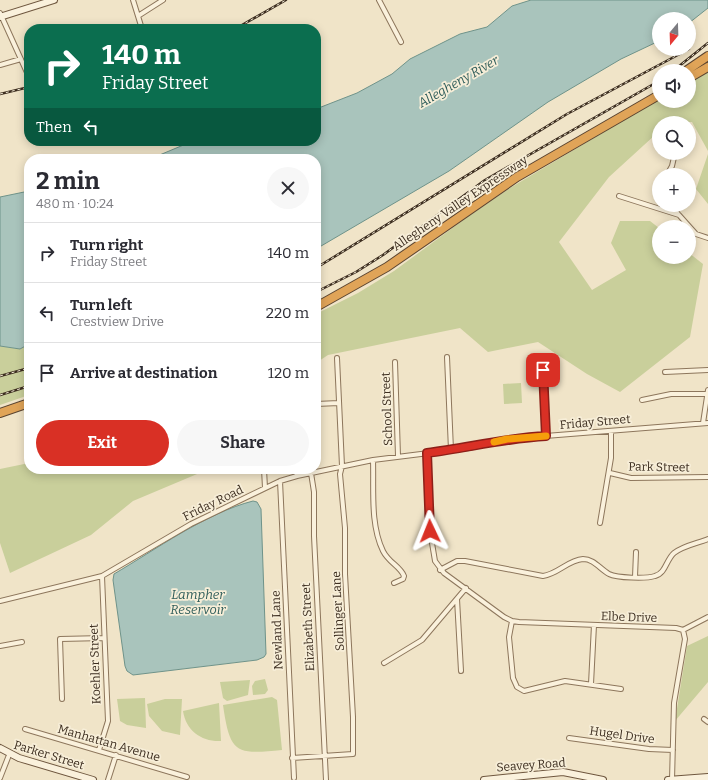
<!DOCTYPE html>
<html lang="en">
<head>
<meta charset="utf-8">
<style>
	body { margin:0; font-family:Bitter,serif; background:#f7f7f7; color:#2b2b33; height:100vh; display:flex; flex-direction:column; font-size:15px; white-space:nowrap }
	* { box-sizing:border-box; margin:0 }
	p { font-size:13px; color:#7c7c81 }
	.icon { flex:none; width:22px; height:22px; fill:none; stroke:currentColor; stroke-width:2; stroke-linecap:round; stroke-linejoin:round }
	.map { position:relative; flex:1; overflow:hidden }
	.details { position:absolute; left:24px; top:154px; width:297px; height:320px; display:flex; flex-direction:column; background:#fff; border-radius:16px; box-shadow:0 2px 10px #0003 }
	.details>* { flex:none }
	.top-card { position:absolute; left:24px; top:24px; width:297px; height:122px; border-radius:16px; box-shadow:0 2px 10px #0003; background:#0b6e4f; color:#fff; overflow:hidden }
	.needle { width:26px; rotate:199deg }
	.fabs { position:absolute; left:652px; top:12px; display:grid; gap:8px }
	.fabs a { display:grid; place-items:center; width:44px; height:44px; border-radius:50%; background:#fff; box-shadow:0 2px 10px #0003; font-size:20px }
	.pin { position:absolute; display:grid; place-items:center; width:34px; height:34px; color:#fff; margin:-17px; border-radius:8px; box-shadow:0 2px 6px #0006 }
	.me { position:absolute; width:44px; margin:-22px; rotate:358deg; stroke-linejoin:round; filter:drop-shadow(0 0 3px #0008) }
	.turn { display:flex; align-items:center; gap:14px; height:84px; padding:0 12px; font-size:18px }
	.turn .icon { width:52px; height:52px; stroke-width:2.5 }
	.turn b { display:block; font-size:28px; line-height:34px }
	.then { display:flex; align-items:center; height:38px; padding:0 12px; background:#0003; gap:8px; font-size:15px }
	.round { display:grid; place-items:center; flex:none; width:42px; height:42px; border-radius:21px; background:#f7f7f7 }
	.summary { display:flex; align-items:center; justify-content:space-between; height:68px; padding:0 12px }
	h1 { font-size:24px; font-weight:700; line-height:30px }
	.primary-button { display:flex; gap:8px; margin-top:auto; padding:8px 12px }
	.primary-button a { flex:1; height:46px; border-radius:24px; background:#d93025; color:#fff; font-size:16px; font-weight:700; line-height:46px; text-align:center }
	.primary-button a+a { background:#f7f7f7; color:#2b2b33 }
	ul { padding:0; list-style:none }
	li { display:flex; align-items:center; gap:12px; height:60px; padding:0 12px; border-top:1px solid #e1e1e2 }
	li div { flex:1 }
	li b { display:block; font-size:15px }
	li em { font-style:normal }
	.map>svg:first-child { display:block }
	.green { fill:#c9cf9b }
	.water { fill:#a9c4bc; stroke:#6f938a }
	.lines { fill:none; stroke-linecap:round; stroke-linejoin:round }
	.street-casing { stroke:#8d765c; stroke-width:6 }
	.secondary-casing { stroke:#6f573f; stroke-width:8 }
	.highway-casing { stroke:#5b4430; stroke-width:10 }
	.street { stroke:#faf1dc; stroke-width:4 }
	.secondary { stroke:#faf1dc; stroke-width:6 }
	.highway { stroke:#e0a458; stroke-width:8 }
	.rail-casing { stroke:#3d2e20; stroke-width:2.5 }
	.rail { stroke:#f7eed8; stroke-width:1; stroke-dasharray:3; stroke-linecap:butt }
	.route-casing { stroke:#8d1f18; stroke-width:10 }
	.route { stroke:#d93025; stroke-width:7 }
	.slow { stroke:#f59e0b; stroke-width:7 }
	.labels { text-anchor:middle; stroke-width:3.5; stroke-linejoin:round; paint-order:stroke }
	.street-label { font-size:12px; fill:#3d2e20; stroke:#f7eed8 }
	.water-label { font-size:13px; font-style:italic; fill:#2f5d5a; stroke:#f7eed8 }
</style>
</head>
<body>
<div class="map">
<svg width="708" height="780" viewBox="0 0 708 780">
	<rect width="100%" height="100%" fill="#f0e4c8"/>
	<!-- green -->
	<path class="green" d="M708 70V151L692 122 659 123V134L655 135 609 177 559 242 592 290 626 270 611 243 620 221H650L659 228V257H689V253L703 264 690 337 620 392 587 374 538 342 488 352 460 328 328 355 316 363V314L358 293 394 271 466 218 510 188 659 99V101H689V81Z
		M708 154V204L696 189Z
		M29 344V395L0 405V346L20 349Z
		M521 383 522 403 504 404 503 384Z
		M29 463V469H209L133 501 91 535 10 573 0 543V469Z
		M708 636V682L675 721 687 646Z
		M265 679 268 690 265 694 253 695 252 686 255 681Z
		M250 680 248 695 227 701 223 698 220 682Z
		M272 697 277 700 282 750C235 755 230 753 223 705Z
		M145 698 146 728 127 725 120 721 117 699Z
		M165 699H182L180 735 162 731 149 716 147 704Z
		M219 703 221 741C202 742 186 731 183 711Z"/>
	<!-- water -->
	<path class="water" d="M531 0H708V8L689 23V19H659V41L621 59 548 102 449 171 316 249V159H150L193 141H316V109L357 93 392 74 410 59 460 34 487 27 512 6Z
		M29 191V344L20 349 0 346V197Z
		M253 501 257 502 261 509 266 654 264 657 257 660 133 675 127 671 125 666 113 580 114 574C155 550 206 513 253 501Z"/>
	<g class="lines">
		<defs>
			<path id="street" d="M133 0 142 29
				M379 0 401 42
				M0 13 29 77
				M138 16 163 0
				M0 65 21 59
				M667 175 672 166 675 153
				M619 196 679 215 696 234 708 238
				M671 205 678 214
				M447 357 451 450
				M395 362 398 456
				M543 370 546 436
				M665 372 708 370
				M642 400 671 394H708
				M316 404 339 403
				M703 423 708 390
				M427 453 430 531 435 561 444 573 504 617 512 621 519 622 676 628 683 630 685 639 674 703 672 780
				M373 460C374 490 370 524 383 551 389 563 400 566 404 576L403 579 394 583
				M264 469 265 488
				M296 469 297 476
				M311 473 314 492V536L326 780
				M610 473 631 478 708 477
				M280 481 294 778
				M600 523 611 458V431
				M440 570 457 561H465L543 576C558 574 568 560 583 559 594 559 600 569 609 574 617 578 646 579 655 576 666 573 666 560 674 553 682 546 698 543 708 539
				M635 577 636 552
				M457 599 461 671
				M0 601 102 576 191 524 280 481 297 476 373 460 469 448 507 439 708 423
				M512 621 509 637 513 678 517 687 524 691 565 681 621 689
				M683 630 708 617
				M0 646 22 642
				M384 663 422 640 466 588
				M591 684 594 625
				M62 699 60 639 104 638
				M704 719 708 722
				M25 729 187 777
				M569 738 649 749 673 750
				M99 750 108 721 102 576
				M292 758 353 754V717L345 574V528L340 474 342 466 337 358
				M0 778 9 755
				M108 780 116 755"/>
			<path id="secondary" d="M0 17 54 0
				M0 748 19 758 93 780
				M484 780 563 772 603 780
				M668 780 708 777"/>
			<path id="highway" d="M686 71 708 56
				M689 78 708 67
				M316 307 387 267 517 177 659 95
				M0 413 29 403"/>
		</defs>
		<!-- street casing -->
		<use href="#street" class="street-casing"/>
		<!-- secondary casing -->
		<use href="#secondary" class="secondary-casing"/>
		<!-- highway casing -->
		<use href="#highway" class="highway-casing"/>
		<!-- street -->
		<use href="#street" class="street"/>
		<!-- secondary -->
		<use href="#secondary" class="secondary"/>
		<!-- highway -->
		<use href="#highway" class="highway"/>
		<defs>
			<path id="rail" d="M235 29 286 0
				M673 71 708 43
				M0 94 29 87
				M316 268 567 114 689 49
				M316 292 356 272 383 255 485 180 659 81
				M0 376 29 368
				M0 395 29 386"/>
		</defs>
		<!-- rail casing -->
		<use href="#rail" class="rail-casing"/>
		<!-- rail -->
		<use href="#rail" class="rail"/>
	</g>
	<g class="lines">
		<defs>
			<path id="route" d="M430 531 427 453C467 448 506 438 546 436L543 370"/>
		</defs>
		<!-- route casing -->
		<use href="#route" class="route-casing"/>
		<!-- route -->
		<use href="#route" class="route"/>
		<!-- slow -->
		<path class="slow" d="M494 442 507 439 546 436"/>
	</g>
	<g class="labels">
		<!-- street labels -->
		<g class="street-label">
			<text transform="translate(460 203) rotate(-34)" y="4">Allegheny Valley Expressway</text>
			<text transform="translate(387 409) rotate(-92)" y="4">School Street</text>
			<text transform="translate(595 422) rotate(-5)" y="4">Friday Street</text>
			<text transform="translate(659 467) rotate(1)" y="4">Park Street</text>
			<text transform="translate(213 503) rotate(-26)" y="4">Friday Road</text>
			<text transform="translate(338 611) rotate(-93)" y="4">Sollinger Lane</text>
			<text transform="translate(629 617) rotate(2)" y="4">Elbe Drive</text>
			<text transform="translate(308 627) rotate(-93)" y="4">Elizabeth Street</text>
			<text transform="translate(277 630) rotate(-92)" y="4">Newland Lane</text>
			<text transform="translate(95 664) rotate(-92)" y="4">Koehler Street</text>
			<text transform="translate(622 735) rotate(8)" y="4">Hugel Drive</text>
			<text transform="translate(109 743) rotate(16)" y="4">Manhattan Avenue</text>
			<text transform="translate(49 755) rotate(17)" y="4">Parker Street</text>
			<text transform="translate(531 765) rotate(-4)" y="4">Seavey Road</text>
		</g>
		<!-- water labels -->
		<g class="water-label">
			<text transform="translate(458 81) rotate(-30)" y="5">Allegheny River</text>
			<text x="198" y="599">Lampher<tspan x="198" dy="15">Reservoir</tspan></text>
		</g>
	</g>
</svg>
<div class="fabs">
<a><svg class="needle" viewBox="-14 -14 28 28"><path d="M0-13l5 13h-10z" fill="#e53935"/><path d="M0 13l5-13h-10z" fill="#7c7c81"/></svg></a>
<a><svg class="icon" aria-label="sound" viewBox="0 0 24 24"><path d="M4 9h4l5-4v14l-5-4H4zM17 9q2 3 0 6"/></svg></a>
<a><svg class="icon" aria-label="search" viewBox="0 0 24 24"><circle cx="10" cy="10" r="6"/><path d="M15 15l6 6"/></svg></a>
<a>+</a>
<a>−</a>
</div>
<div class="pin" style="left:543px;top:370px;background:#d93025"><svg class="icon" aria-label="arrive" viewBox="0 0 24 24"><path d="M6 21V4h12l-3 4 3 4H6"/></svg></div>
<svg class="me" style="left:430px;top:531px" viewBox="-20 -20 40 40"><path d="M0-17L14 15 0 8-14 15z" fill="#d93025" stroke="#fff" stroke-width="4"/></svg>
<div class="top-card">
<div class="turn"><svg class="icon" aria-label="right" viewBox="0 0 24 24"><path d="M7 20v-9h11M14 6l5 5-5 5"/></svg><div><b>140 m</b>Friday Street</div></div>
<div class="then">Then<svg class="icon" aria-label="left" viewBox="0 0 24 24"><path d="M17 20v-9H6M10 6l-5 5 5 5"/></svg></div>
</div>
<section class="details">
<div class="summary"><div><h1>2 min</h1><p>480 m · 10:24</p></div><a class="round"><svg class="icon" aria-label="close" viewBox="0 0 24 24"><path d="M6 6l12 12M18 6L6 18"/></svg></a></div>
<ul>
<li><svg class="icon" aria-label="right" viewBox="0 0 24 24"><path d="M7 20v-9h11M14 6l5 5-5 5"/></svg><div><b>Turn right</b><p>Friday Street</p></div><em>140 m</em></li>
<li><svg class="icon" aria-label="left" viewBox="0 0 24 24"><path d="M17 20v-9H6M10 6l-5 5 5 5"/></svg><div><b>Turn left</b><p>Crestview Drive</p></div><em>220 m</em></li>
<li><svg class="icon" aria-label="arrive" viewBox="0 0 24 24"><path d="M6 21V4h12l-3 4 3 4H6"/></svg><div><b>Arrive at destination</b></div><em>120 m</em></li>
</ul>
<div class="primary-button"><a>Exit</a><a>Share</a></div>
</section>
</div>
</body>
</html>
